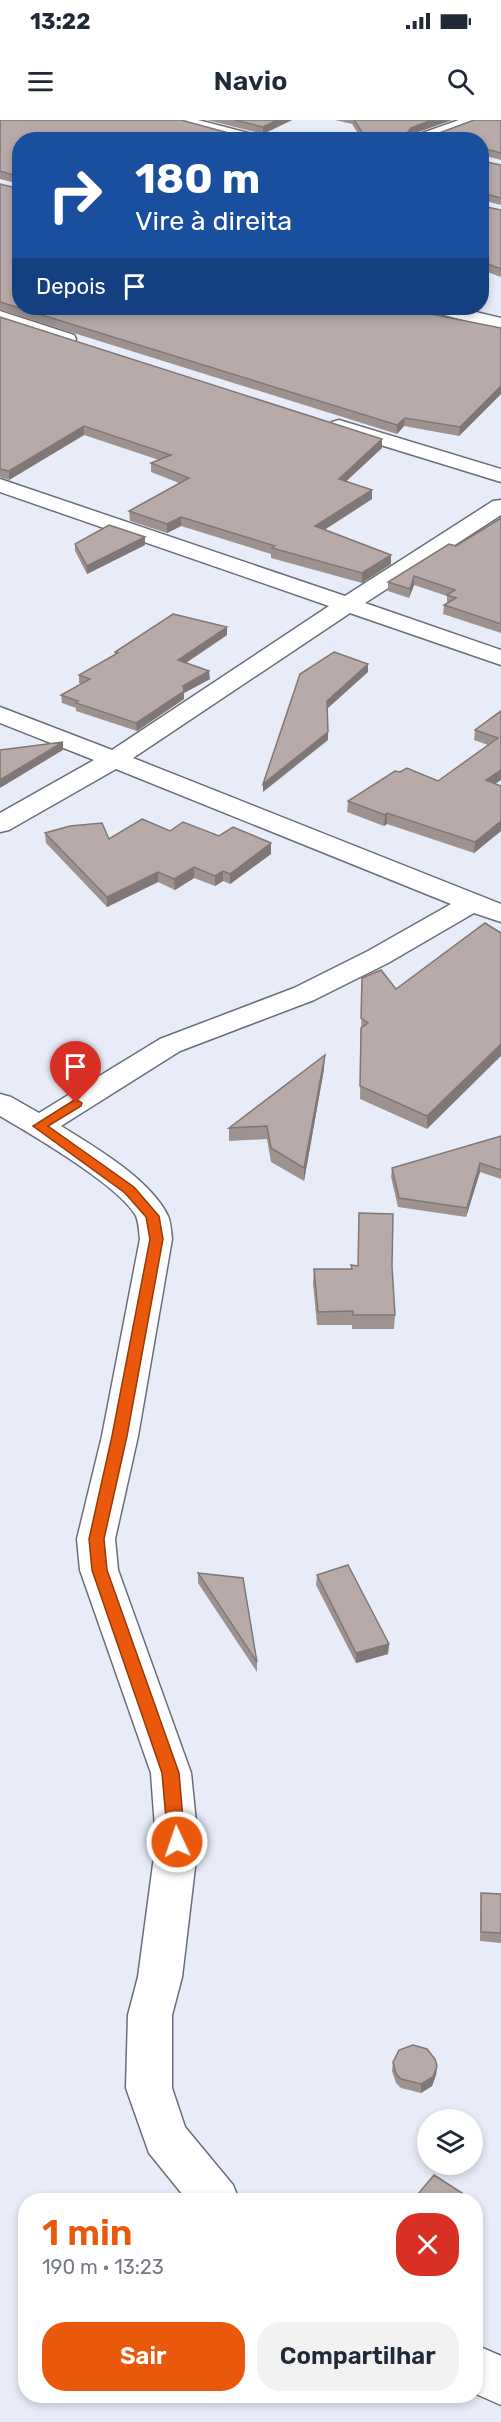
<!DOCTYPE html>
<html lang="pt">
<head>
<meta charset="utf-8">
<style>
	body { margin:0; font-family:Rubik,sans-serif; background:#f2f2f3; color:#1f2937; height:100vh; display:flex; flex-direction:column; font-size:22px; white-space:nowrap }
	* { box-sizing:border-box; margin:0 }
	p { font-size:20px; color:#747a83 }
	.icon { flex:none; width:33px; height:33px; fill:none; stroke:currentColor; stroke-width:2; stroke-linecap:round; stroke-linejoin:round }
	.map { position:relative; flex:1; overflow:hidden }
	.panel { position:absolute; left:18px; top:2073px; width:465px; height:210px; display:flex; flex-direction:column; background:#fff; border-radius:24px; box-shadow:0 3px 9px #0003 }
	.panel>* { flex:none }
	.hud { position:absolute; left:12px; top:12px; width:477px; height:183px; border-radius:24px; box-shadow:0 3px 9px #0003; background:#1a4fa0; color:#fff; overflow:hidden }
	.buttons { position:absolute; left:417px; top:1989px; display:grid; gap:12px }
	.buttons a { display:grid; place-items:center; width:66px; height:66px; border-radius:50%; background:#fff; box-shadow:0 3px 9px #0003; font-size:30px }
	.pin { position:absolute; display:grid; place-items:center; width:51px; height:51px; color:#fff; margin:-62px -26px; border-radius:50% 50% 50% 0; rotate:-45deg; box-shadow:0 0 6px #0007 }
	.pin .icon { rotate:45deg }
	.me { position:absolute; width:66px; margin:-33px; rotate:357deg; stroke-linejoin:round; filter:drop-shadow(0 0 4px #0008) }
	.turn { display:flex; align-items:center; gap:21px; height:126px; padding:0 24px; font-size:27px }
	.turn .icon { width:78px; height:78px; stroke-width:2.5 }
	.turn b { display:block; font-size:42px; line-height:51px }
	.then { display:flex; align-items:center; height:57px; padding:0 24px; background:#0003; gap:12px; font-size:22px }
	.round { display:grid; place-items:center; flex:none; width:63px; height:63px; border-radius:24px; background:#f2f2f3 }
	.head { display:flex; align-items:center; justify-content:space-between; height:102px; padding:0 24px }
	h1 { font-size:36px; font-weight:600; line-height:45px; color:#ea580c }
	.action { display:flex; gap:12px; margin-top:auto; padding:12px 24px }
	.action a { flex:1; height:69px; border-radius:24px; background:#ea580c; color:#fff; font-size:24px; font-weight:600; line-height:69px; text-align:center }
	.action a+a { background:#f2f2f3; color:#1f2937 }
	.status { display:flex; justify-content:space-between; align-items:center; height:42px; padding:0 30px; background:#fff; direction:ltr }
	.status svg { height:16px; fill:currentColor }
	header { display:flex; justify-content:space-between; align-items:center; height:78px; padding:0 24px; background:#fff; font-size:27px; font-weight:600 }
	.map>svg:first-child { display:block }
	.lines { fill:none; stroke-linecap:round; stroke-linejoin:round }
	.minor-casing { stroke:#6a6e78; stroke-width:3 }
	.minor { fill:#fff; fill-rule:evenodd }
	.wall { fill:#9d9290 }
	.shaded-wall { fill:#807776 }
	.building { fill:#b7aaa8; stroke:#807776; stroke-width:1.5 }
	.route { fill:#ea580c; stroke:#983908; stroke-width:1.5 }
</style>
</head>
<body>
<div class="status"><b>13:22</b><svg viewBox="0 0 49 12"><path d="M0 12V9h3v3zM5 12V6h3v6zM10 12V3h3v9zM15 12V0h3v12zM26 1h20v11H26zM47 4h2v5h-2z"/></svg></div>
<header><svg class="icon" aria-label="menu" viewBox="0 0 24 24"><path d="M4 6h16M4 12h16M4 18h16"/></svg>Navio<svg class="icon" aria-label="search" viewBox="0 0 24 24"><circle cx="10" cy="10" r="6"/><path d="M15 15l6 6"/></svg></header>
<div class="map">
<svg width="501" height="2302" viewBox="0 0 501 2302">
	<rect width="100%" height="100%" fill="#e8ecf8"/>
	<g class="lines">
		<defs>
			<path id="minor" d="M171 0H198L264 17 266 20H237L174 3Z
				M459 0H482L479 3 433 20H409L411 17Z
				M430 188H459L501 198V210L433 192Z
				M0 191 74 215 76 219 74 223 67 225 0 203Z
				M339 300 501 349V362L332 310 329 306 332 302Z
				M0 359 345 476 493 381 501 380V395L365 483 501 530V545L350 493 133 638 501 784V802L474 793 388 843 314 880 180 931 61 1006C95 1027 150 1059 168 1096 171 1103 171 1112 172 1119L138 1316 115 1419 118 1450 191 1653 198 1722 182 1857 172 1895V1968L185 2007 233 2065 239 2080H187L149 2033 126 1968 128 1895 138 1857 156 1722 151 1653 80 1450 77 1419 102 1316 140 1119C139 1112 139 1103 136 1096 120 1066 31 1014 0 996V974L11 977 39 993 160 919 294 868 368 831 451 784 116 649 9 710 0 712V693L94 640 0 603V587L112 630 329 486 0 372Z
				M476 2225 501 2236V2285L476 2274Z"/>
		</defs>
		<!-- minor casing -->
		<use href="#minor" class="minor-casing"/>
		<!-- minor -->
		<use href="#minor" class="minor"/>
	</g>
	<!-- wall -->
	<path class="wall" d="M0 0 247 20H20V64L0 59Z
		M207 0H292L263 14Z
		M335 0H452L414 13 434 15 501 0V40L482 35V20H362L352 4Z
		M482 41 501 45V85L482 80Z
		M0 64 20 188 501 208V274L459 316 404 306 397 314 0 190Z
		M482 86 501 90V157L482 150Z
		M0 197 382 328 346 361 372 379 324 410 391 444 362 463 271 438V434L181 406 167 413 130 401 129 391 179 363 151 352V343L159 340 84 315 9 360 0 357Z
		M501 398V513L443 494 444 485 447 483V476L414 465 409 478 388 471V462L456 426Z
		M145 417V425L87 454 75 431V424Z
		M227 507V515L186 543 210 559 184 573V579L137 611 76 591V588L62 583 61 575 81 564 79 563V555L115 534V532Z
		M501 591 495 664 501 666V711L474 733 387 704 384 706 347 692 348 681 400 652 438 661 488 625 474 620 475 610Z
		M170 711 219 716 271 734 230 764 223 761 215 766 194 758 175 770 158 762 107 787 46 723 45 713 109 719Z
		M485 803 427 1009 360 979 362 858 396 869Z
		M324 949 304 1061 271 1042 267 1019 229 1021V1008Z
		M501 1016V1059L480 1052 466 1097 398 1087 391 1057 392 1048Z
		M392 1146 395 1195 394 1209H352V1205H317L313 1163 314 1149H351Z
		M198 1453 257 1542V1552L198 1463Z
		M317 1455 389 1524 388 1534 356 1543 316 1465Z
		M481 1773 501 1774V1823L480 1821Z
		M393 1942 437 1946 436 1955 432 1966 421 1973 401 1968 396 1963 392 1951Z"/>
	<!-- shaded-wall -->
	<path class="shaded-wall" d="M277 0H292L263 14V7Z
		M432 0H452L410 15 407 13 411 8Z
		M247 15V20H237Z
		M501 266V274L459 316 460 307Z
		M405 298 404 306 397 314V305Z
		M84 306V315L9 360V351Z
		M382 319V328L339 368V359Z
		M372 370V379L315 416V406Z
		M181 397V406L167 413V404Z
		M145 417V425L87 454V446Z
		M391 435V444L362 463V453Z
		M414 456V465L409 478 410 469Z
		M227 507V515L178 548V540Z
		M368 544V552L327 589V581Z
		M209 551 210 559 184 573V579L137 611 136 603 183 566Z
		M328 612V620L263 672V664Z
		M63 622V630L0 668V660Z
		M501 650V660L485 671 486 660Z
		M387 693V704L384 706 385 695Z
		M501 701V711L474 733 475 722Z
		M271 723V734L230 764V754Z
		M194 747V758L175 770 174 759Z
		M223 751V761L215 766V756Z
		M158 752V762L107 787V777Z
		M501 924V936L427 1009V996Z
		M325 935 324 949 304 1061V1048Z
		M480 1043V1052L466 1097 467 1088Z
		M389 1524 388 1534 356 1543V1533Z
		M437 1946 436 1955 432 1966 421 1973V1964Z
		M462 2073 461 2080H457Z"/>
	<!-- building -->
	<path class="building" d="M0 0H181L236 15H247L237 20H20V57L0 51Z
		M235 0H277L263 7Z
		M354 0H432L411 8 407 13 434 15 474 0H501V33L482 28V20H367Z
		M482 41 501 45V78L482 73Z
		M0 64 20 69V188H400L501 208V266L460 307 405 298 397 305 0 182Z
		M482 86 501 90V149L482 142Z
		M0 197 382 319 339 359 372 370 315 406 391 435 362 453 272 428 275 426 181 397 167 404 129 391 189 358 151 343 171 335 84 306 9 351 0 349Z
		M501 398V504L444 485 456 478 447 475 455 470 414 456 410 469 388 462 449 424 456 426Z
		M109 405 145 417 87 446 75 424Z
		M173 494 227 507 178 540 209 551 183 566 184 571 136 603 76 583 78 581 61 575 90 559 79 555 118 533 115 532Z
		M334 532 368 544 327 581 328 612 263 664 300 554Z
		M501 591V650L486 660 501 666V701L475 722 387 693 385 695 348 681 395 651 400 652 407 648 438 661 498 618 475 610Z
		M63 622 0 660V630Z
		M142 699 170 711 183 702 219 716 233 707 271 723 230 754 223 751 215 756 194 747 174 759 158 752 107 777 45 713 70 706 102 703 109 719Z
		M485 803 501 813V924L427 996 360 966 361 908 368 903 361 898 362 858 381 850 396 869Z
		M325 935 304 1048 271 1028 267 1006 229 1008Z
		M501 1016V1050L480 1043 467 1088 399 1078 392 1048Z
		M359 1093 393 1094 392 1146 395 1195H353V1191L318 1192 314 1149H352L351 1145 358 1146Z
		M348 1445 389 1524 356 1533 317 1455Z
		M198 1453 243 1458 257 1542Z
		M481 1773 501 1774V1813L481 1812Z
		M413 1925 427 1929 435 1939 437 1946 433 1957 421 1964 401 1959 396 1954 393 1942 399 1930Z
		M434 2055 462 2073 457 2080H413Z"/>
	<!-- route -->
	<path class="route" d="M76 979 82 983 81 986 48 1006 134 1067 159 1096 163 1119 127 1316 104 1419 107 1450 179 1653 185 1722 183 1727 177 1729 171 1727 168 1722 162 1653 92 1450 89 1419 112 1316 150 1119 146 1097 125 1073 33 1006Z"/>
</svg>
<div class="buttons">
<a><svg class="icon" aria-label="layers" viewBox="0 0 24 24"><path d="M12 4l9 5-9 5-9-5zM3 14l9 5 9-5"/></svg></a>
</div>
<div class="pin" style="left:76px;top:983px;background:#d93025"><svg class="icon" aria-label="arrive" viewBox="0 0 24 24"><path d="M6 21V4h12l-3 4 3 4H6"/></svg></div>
<svg class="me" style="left:177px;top:1722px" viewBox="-20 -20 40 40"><circle r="17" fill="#ea580c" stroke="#fff" stroke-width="3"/><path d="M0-11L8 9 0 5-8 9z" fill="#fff"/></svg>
<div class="hud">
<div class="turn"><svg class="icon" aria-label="right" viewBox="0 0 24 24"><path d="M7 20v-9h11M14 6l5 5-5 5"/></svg><div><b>180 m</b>Vire à direita</div></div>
<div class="then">Depois<svg class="icon" aria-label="arrive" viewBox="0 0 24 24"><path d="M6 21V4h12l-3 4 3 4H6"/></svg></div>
</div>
<section class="panel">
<div class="head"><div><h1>1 min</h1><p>190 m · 13:23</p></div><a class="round" style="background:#d93025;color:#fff"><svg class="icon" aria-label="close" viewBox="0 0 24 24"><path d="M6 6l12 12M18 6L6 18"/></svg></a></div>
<div class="action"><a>Sair</a><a>Compartilhar</a></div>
</section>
</div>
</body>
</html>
